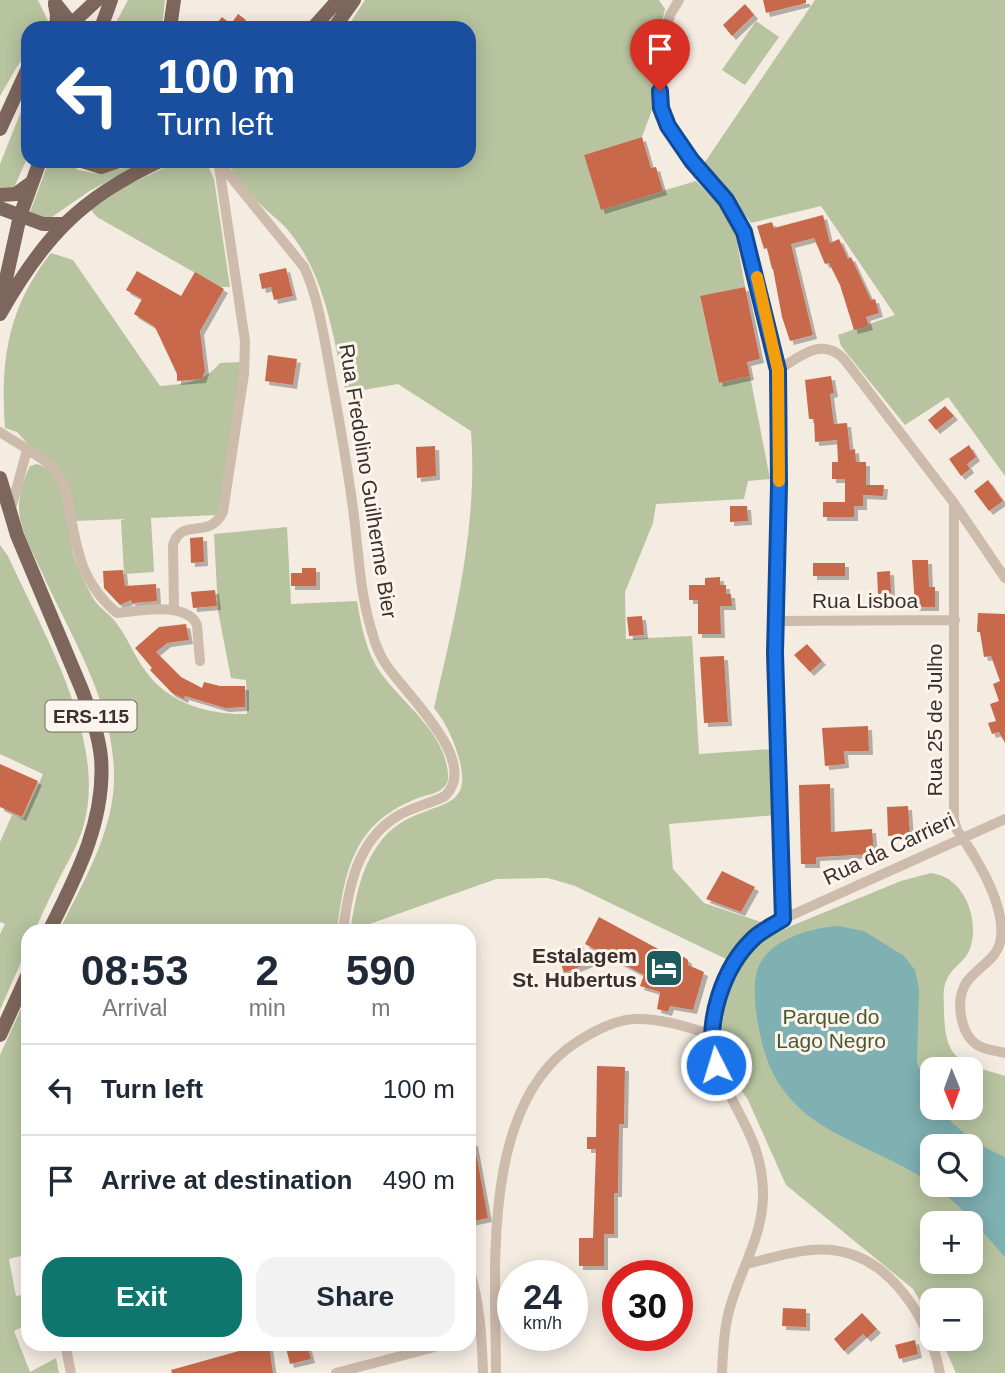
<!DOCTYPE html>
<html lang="en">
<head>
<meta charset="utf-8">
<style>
	body { margin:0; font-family:Helvetica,sans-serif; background:#f2f2f3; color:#1f2937; height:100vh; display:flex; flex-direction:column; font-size:26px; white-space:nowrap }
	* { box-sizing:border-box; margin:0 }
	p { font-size:23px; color:#747a83 }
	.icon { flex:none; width:38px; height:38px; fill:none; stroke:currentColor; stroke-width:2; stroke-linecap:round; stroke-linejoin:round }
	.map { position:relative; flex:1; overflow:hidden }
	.side { position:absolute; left:21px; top:924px; width:455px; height:427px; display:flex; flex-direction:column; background:#fff; border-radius:21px; box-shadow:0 4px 18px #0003 }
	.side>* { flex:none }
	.hud { position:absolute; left:21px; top:21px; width:455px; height:147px; border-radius:21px; box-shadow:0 4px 18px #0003; background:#1a4fa0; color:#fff; overflow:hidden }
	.needle { width:46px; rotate:179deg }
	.fabs { position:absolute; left:920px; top:1057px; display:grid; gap:14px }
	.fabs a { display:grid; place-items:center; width:63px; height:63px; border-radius:14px; background:#fff; box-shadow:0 4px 18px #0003; font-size:35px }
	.speed { position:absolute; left:497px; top:1260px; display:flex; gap:14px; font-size:35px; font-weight:700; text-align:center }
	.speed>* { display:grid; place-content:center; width:91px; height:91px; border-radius:50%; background:#fff; box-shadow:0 4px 18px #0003; line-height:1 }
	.speed small { font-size:18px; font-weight:400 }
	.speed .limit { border:10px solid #d22; background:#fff; color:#111 }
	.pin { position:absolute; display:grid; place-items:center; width:60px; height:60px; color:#fff; margin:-72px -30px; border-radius:50% 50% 50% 0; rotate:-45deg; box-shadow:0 0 7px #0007 }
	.pin .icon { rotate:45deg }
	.me { position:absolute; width:77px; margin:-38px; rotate:355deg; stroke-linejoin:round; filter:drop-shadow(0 0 5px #0008) }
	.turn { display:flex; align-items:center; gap:24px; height:147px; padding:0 21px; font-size:32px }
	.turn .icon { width:91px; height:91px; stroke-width:2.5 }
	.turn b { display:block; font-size:49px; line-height:60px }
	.eta { display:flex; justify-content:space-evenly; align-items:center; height:119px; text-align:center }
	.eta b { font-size:42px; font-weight:800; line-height:49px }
	.primary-button { display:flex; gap:14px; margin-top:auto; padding:14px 21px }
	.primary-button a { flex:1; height:80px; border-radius:21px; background:#0f766e; color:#fff; font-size:28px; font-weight:800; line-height:80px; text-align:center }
	.primary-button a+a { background:#f2f2f3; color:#1f2937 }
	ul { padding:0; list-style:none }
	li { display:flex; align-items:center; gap:21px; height:91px; padding:0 21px; border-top:2px solid #e0e1e3 }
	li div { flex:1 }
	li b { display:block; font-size:26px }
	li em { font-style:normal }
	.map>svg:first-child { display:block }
	.green { fill:#b8c4a0; fill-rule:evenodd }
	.water { fill:#7fb0b2; fill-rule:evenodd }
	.building { fill:#c8694b; filter:url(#shadow) }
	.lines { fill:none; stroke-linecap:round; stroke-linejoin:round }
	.minor { stroke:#cdbbac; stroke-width:10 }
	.major { stroke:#7d675c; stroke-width:14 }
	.route-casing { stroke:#114b97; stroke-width:18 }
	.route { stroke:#1a73e8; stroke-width:12 }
	.slow { stroke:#f59e0b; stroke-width:12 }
	.labels { text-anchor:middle; stroke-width:6; stroke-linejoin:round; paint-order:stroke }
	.shield { fill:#fbf5ee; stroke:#756b66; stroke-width:2 }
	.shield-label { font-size:19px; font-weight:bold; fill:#3b302b }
	.street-label { font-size:21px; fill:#3b302b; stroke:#fbf5ee }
	.poi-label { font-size:21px; font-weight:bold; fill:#3b302b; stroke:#fbf5ee; text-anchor:end }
	.park-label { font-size:21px; fill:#4a5a2e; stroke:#fbf5ee }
</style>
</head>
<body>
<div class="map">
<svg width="1005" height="1373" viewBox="0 0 1005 1373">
	<defs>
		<filter id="shadow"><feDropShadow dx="4" dy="4" stdDeviation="0" flood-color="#0004"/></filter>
	</defs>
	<rect width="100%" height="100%" fill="#f4ebe1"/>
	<!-- green -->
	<path class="green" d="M0 0H38L49 23 47 28H28V53L18 65 0 96Z
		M128 0H165L162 28H113Z
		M365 0H659L665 9 658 39 652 110 642 137 584 155 601 209 696 181 719 205 736 236 745 287 700 297 719 383 750 376 770 479 748 481 744 499 656 504 653 523 625 592 626 639 692 636 699 754 773 749 776 815 669 824 673 869 704 903 761 922 746 934 728 960 575 886 548 878 496 879 350 931C356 897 361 863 385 836 395 825 408 818 421 813 450 802 469 800 460 762 455 743 447 724 434 708 455 617 478 526 471 431L398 384 346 393C333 339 327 280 291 234 283 223 270 214 260 204 247 192 236 177 227 161H469V28H347Z
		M815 0H1005V476L948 397 905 425 841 346 838 335 895 315 821 206 751 223 705 162Z
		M756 21 779 37 745 85 722 70Z
		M28 94V156L14 188 5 191 0 188V164Z
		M49 161H67L78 170 100 174 123 168 133 161H144L88 192 52 217H42L30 212Z
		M179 161H206L214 179 230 287H220L97 217 91 210 127 185Z
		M51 253 73 260 160 386C184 384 203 383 220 363L240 362V376L220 512 216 515 151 518 154 572 124 574 121 520 125 519 74 521 68 488 17 432 5 428C0 361 8 307 51 253Z
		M37 464C75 476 64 533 76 562 81 575 88 590 95 601 100 608 108 613 114 620 128 637 136 661 151 678 174 705 213 715 247 714L246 680 231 678 218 611 214 534 287 527 291 604 357 601C361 625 366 652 380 672 403 704 445 732 448 774 449 779 447 785 443 788 437 794 426 795 418 798 405 803 392 810 381 819 348 846 342 891 337 931H59C82 884 112 835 114 782 116 708 74 642 44 577 35 556 19 530 19 507 19 493 24 478 30 466Z
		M0 545 8 556C43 633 107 739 84 824 78 847 65 866 55 887 48 901 41 916 35 931H28V946L0 1010V934L5 924 0 922V842L12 815 23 819 43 774 0 754Z
		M931 873C965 877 980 920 970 949 965 962 952 967 947 979 942 988 944 1000 944 1011 945 1063 961 1062 1005 1076V1373H956L941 1339H971V1300H933V1322L913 1289 786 1185 748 1100 725 1066 720 1046 727 986 743 958 766 939 791 926 901 881ZM933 1069H971V1108H933ZM933 1146H971V1185H933ZM933 1223H971V1262H933Z
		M28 994V1254L9 1259 16 1296 28 1294V1324L14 1331 30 1372 56 1358 59 1373H0V1055Z"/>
	<!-- water -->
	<path class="water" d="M838 926 864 931 904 956 915 970 919 989 917 1063 933 1098V1108H940C956 1130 979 1146 1005 1157V1257C981 1230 959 1203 929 1182 860 1136 779 1132 760 1034 756 1016 753 993 756 975 762 942 808 928 838 926ZM933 1146H971V1185H933Z"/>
	<!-- building -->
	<path class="building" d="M763 0H806V3L766 13Z
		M745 4 754 15 732 36 723 25Z
		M238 14 246 20 240 28H213L222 17 231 24Z
		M642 137 651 168 656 167 663 191 601 210 584 155Z
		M823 215 830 243 839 239 848 259 851 257 871 300 875 299 879 313 866 317 869 326 854 330 840 285 829 263 825 264 814 238 791 244 813 335 790 341 782 317 773 269H772L767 248 764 249 757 226 772 222 774 228Z
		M286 268 293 296 274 300 271 287 262 289 259 274Z
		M137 271 181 296 195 272 224 289 200 331 205 371 202 379 177 381V374L155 327 134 314 142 299 126 290Z
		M745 287 760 359 747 362 750 376 719 383 700 296Z
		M268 355 297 359 293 385 265 381Z
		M831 376 834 393 830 394 834 424 847 423 850 450 855 449 856 462H866V485H884L883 496 863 495V506H854V517H823V502H845V479H832V462H838L837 440 815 442 814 419H809L805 380Z
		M945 406 954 416 936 430 928 420Z
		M969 445 976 457 967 464 970 469 961 476 949 459Z
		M435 446 436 476 417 478 416 447Z
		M988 480 1003 501 989 511 974 491Z
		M730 506H747L748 521 730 522Z
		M203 537 204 562 191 563 190 538Z
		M912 560H928L929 587H935V607H915Z
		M813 563H845V576H813Z
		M302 568H316V586H291V573H302Z
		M123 570 125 586 156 584 157 601 132 603 131 600 120 605 104 588 103 571Z
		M890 571 891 593 878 594 877 572Z
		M720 577V585H726V594H731L732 606H720L721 634H698V600H689V585H705V578Z
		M215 590 217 606 193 608 191 592Z
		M978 613 1005 614V743L999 732 992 734 988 723 996 721 990 704 999 701 993 684 1000 681 991 656 984 657 980 632H977Z
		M642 616 644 635 629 636 627 617Z
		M186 624 189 640 167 643 156 652 181 677 202 688 204 682 220 686H245V707L225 708 185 696 184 699 172 693 150 670 152 668 135 648 159 627Z
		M807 644 822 661 810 672 794 655Z
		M724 656 728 722 704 723 700 657Z
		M868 726 869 751H844L845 764 825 766 822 728Z
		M0 764 38 781 22 817 0 807Z
		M830 784 831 832 872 829 874 854 816 857V864H801L799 785Z
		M908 806 910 835 888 836 887 807Z
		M722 871 755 887 741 912 706 899Z
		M599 917 673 957 679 956 684 957 688 960V965L704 972 693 1010 670 1006 668 1012 657 1009 660 992 640 986 644 975 585 944Z
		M583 946 589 963 564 973 560 961 568 958 566 952Z
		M597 1066 625 1067 624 1124H619L618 1193H614V1234H604V1266H579V1238H593L596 1149H587V1137H596Z
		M469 1142H474L488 1218 469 1222Z
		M783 1308 806 1309V1327L782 1326Z
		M862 1313 877 1329 867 1338 863 1334 844 1351 834 1339Z
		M915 1340 918 1354 899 1359 895 1345Z
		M285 1344H307L311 1359 290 1364Z
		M269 1346 273 1373H172L171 1370 239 1351Z"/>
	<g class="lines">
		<!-- minor -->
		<path class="minor" d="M679 0 670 15 666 31 660 91 661 108 668 126 692 161 726 200 744 232 778 370 779 485 775 653 783 919
			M218 161 304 267C318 297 323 332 329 364 338 415 348 466 354 517 359 556 360 594 372 632 375 644 380 656 387 666 405 693 481 762 445 796 430 804 411 807 396 817 357 841 348 889 343 931
			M778 370C800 357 821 336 844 359L954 503 1005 578
			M0 432C16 443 50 460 60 477 66 487 68 502 70 513 78 556 83 584 117 613 137 611 187 601 197 625L200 661
			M954 503V820L957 830C976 857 1005 904 1001 938 998 960 978 966 966 983 955 1001 960 1035 979 1046 987 1050 997 1051 1005 1053
			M10 512 27 450
			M174 609 173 545C182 516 209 541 223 512L244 374 245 341 219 166
			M775 621 955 620
			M746 1264C773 1258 803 1247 832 1250 891 1256 929 1320 940 1373
			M469 1269C480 1302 482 1338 483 1373
			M65 1344 71 1373
			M336 1373 446 1344
			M496 1373C496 1272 479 1101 580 1040 596 1030 615 1020 634 1019 661 1018 688 1027 713 1035
			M722 1373C723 1351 724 1325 731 1304 742 1267 764 1233 763 1192 762 1137 732 1110 716 1063 703 1026 726 967 752 940 761 931 772 925 783 919L1005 819"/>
		<!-- major -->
		<path class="major" d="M55 3 75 28
			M55 5 57 15 56 28
			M67 28 97 0
			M101 28 111 0
			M170 28 174 0
			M313 28 338 0
			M334 28 354 0
			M0 129 28 68
			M82 161 101 167 119 161
			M0 195 16 194 31 183
			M0 208 43 224H63
			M0 306 20 216 40 161
			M0 314C43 238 80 198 160 161
			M0 478 17 535 82 690C90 712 99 735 101 758 106 820 76 877 49 931
			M0 1035 28 974"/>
	</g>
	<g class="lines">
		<defs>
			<path id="route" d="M660 91 661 108 668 126 692 161 726 200 744 232 778 370 779 485 775 653 783 919C774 925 763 930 755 937 723 966 704 1023 716 1065"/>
		</defs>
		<!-- route casing -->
		<use href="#route" class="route-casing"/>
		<!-- route -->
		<use href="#route" class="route"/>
		<!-- slow -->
		<path class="slow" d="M757 277 778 370 779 481"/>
	</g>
	<!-- icons -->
	<defs>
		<symbol id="hotel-square" viewBox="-11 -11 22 22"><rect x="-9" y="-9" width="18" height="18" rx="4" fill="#1f5a5e" stroke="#fbf5ee"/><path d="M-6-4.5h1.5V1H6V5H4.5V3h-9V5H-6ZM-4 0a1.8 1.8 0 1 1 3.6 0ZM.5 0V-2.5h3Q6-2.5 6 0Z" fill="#fff"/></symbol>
	</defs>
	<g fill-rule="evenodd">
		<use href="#hotel-square" x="642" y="946" width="44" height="44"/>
	</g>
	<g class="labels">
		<!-- shield labels -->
		<rect class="shield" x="45.5" y="700.5" width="91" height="31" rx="5"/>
		<g class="shield-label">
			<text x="91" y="723">ERS-115</text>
		</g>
		<!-- street labels -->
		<g class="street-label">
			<text transform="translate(368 481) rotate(81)" y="7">Rua Fredolino Guilherme Bier</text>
			<text x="865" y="608">Rua Lisboa</text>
			<text transform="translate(935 720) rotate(-90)" y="7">Rua 25 de Julho</text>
			<text transform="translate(889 849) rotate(-25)" y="7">Rua da Carrieri</text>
		</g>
		<!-- poi labels -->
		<g class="poi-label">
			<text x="637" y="963">Estalagem<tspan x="637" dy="24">St. Hubertus</tspan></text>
		</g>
		<!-- park labels -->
		<g class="park-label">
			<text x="831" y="1024">Parque do<tspan x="831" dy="24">Lago Negro</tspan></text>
		</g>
	</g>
</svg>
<div class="fabs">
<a><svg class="needle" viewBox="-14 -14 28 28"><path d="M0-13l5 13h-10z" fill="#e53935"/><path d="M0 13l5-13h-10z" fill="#747a83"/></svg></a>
<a><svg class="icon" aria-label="search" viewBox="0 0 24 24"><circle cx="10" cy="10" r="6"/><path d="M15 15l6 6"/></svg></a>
<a>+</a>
<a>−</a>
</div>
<div class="speed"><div>24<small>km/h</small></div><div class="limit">30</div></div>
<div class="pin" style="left:660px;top:91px;background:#d93025"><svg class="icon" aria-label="arrive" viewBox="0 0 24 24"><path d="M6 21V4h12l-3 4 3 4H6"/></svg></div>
<svg class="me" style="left:716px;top:1065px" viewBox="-20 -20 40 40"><circle r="17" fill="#1a73e8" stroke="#fff" stroke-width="3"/><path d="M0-11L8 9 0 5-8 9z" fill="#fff"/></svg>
<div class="hud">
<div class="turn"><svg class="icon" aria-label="left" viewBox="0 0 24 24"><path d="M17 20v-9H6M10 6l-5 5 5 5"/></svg><div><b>100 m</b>Turn left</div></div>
</div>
<section class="side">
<div class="eta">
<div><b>08:53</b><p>Arrival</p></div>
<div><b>2</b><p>min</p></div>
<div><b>590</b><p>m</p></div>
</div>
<ul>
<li><svg class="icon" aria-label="left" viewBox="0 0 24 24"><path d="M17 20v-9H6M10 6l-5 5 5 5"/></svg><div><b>Turn left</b></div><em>100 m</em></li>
<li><svg class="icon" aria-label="arrive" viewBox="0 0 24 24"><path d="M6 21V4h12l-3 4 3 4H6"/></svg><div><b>Arrive at destination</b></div><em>490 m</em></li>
</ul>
<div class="primary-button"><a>Exit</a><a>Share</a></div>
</section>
</div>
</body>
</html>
